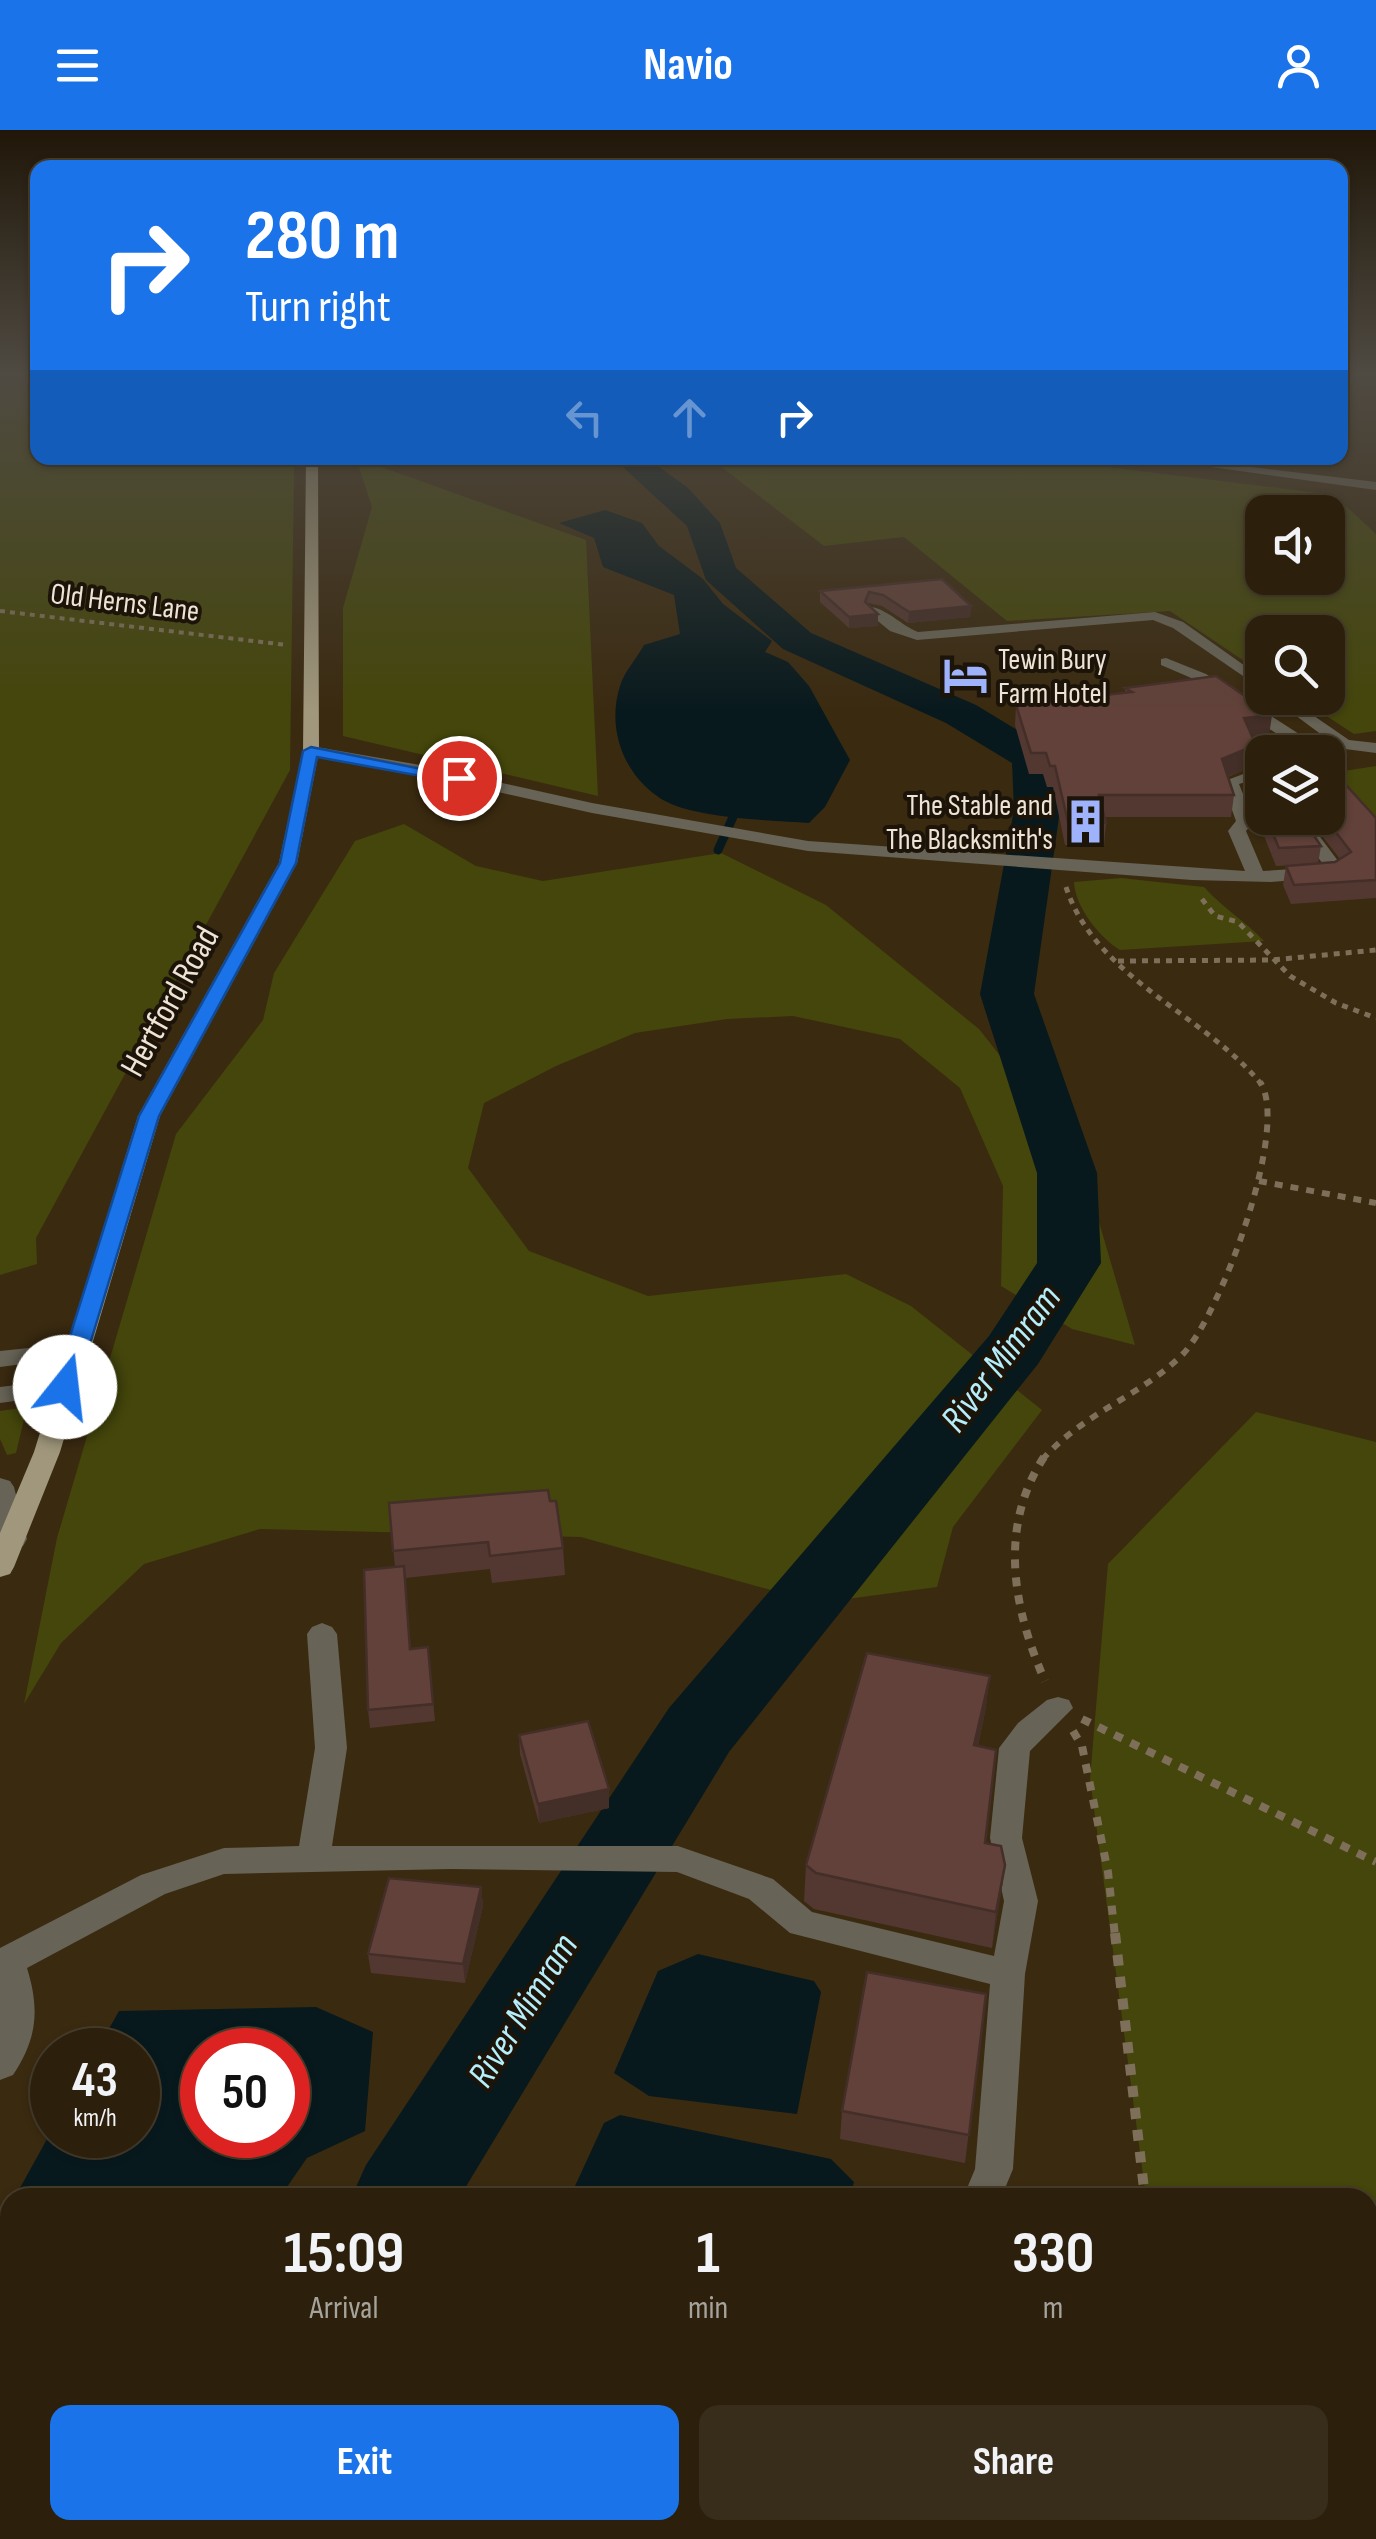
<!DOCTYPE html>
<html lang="en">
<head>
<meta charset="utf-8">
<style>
	body { margin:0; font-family:"Sofia Sans Condensed",sans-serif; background:#382d1a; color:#f1f3f6; height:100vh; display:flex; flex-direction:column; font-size:38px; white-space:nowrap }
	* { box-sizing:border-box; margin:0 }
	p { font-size:32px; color:#a6a39d }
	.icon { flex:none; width:55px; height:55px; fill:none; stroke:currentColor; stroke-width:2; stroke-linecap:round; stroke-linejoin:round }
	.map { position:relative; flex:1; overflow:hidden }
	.side { position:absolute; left:0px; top:2058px; width:1378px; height:352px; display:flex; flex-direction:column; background:#2c200c; border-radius:30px 30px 0 0; box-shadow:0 2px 8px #0004,0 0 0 2px #483e2d }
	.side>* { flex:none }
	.banner { position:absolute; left:30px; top:30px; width:1318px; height:305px; border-radius:20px; box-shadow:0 2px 8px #0004,0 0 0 2px #483e2d; background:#1a73e8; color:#fff; overflow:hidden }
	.buttons { position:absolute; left:1245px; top:365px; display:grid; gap:20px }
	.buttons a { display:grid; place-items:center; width:100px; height:100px; border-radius:20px; background:#2c200c; box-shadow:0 2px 8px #0004,0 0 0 2px #483e2d; font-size:50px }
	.speed { position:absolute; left:30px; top:1898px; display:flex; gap:20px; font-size:50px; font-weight:700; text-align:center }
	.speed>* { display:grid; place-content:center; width:130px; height:130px; border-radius:50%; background:#2c200c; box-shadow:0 2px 8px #0004,0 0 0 2px #483e2d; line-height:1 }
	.speed small { font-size:25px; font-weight:400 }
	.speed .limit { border:15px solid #d22; background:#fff; color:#111 }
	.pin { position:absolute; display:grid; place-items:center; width:85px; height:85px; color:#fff; margin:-42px; border:5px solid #fff; border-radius:50%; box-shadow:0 2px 10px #0007 }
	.me { position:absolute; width:110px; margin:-55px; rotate:16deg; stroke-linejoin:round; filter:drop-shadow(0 0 8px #0008) }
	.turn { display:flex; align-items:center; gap:35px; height:210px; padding:0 50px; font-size:45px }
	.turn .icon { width:130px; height:130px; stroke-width:2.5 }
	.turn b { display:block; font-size:70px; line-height:85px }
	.lanes { display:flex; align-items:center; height:95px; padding:0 50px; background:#0003; justify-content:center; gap:50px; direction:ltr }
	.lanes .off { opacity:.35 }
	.eta { display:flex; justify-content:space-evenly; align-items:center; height:170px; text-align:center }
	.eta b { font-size:60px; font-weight:700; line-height:70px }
	.primary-button { display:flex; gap:20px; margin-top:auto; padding:20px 50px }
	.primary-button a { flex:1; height:115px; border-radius:20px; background:#1a73e8; color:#fff; font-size:40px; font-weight:700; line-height:115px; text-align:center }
	.primary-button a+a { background:#382d1a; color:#f1f3f6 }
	header { display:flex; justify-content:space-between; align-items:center; height:130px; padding:0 50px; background:#1a73e8; color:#fff; font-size:45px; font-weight:700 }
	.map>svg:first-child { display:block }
	.green { fill:#44460b; fill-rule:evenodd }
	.water { fill:#08191d; fill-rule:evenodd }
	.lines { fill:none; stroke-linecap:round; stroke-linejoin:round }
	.stream { stroke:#08191d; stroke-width:9 }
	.river { fill:#08191d; fill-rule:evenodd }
	.path-far4 { stroke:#7d6f59; stroke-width:4; stroke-dasharray:5 5; stroke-linecap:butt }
	.path-far3 { stroke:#7d6f59; stroke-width:5; stroke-dasharray:6 6; stroke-linecap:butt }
	.path-far2 { stroke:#7d6f59; stroke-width:6; stroke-dasharray:8 8; stroke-linecap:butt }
	.path-far1 { stroke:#7d6f59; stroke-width:8; stroke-dasharray:9 9; stroke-linecap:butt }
	.path { stroke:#7d6f59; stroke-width:10; stroke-dasharray:11 11; stroke-linecap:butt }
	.minor { fill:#676356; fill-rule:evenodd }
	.major { fill:#a0977c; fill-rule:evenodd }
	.wall { fill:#533831 }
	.shaded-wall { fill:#442e28 }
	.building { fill:#614139; stroke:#442e28; stroke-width:2.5 }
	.route { fill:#1a73e8; stroke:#114b97; stroke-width:2.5 }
	.labels { text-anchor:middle; stroke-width:8; stroke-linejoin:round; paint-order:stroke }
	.far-street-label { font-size:30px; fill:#eee3d4; stroke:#1c1409 }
	.far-poi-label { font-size:30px; fill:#eee3d4; stroke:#1c1409; text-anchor:start }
	.street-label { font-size:35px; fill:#eee3d4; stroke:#1c1409 }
	.water-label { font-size:38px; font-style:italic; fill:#b5eefa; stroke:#1c1409 }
</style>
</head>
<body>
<header><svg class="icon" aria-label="menu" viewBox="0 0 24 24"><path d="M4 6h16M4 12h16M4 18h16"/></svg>Navio<svg class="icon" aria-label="person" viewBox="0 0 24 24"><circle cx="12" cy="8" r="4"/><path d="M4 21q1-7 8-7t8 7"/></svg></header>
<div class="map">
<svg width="1376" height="2409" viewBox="0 0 1376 2409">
	<rect width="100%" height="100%" fill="#3a2a10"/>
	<!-- green -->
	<path class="green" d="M0 243H37L38 328H291L294 339 290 640 36 1108 37 1134 0 1145Z
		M356 328 586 410 598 666 343 606V478L372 377Z
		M710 328H1034L1334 365 1376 404V601L1354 604 1299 568H1328V502H1262V543L1170 481 1007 491 904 407 824 416ZM1262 382H1328V448H1262Z
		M1376 636V697L1337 642Z
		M404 694 476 736 543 751 721 723 826 775 979 899 1080 1027 1135 1215 1072 1199 1001 1156 1003 1056 960 958 900 909 793 886 727 889 635 903 556 936 484 973 468 1038 529 1121 648 1166 846 1144 911 1176 1042 1280 953 1397 937 1457 817 1473 581 1407 260 1399 144 1434 61 1513 24 1574 57 1408 176 1004 263 890 274 843 355 711Z
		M1121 748 1204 757C1224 779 1244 790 1264 811L1120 820C1100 808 1075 777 1074 752Z
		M27 1277 16 1323 7 1325 0 1309V1281Z
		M1256 1282 1376 1312V2409H1191L1190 2400H1368V2068L1146 2067 1090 1649 1108 1434Z"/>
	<!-- water -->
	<path class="water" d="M605 380 642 393 659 416 703 449 723 474 772 511 765 522 788 532 809 556 850 630 825 677 809 693C770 690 687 689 657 666 622 641 607 597 620 556 624 542 637 528 644 515L680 504 674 465 603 437 594 408 559 393Z
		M698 1824 814 1851 821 1862 797 1984 649 1966 614 1943 658 1841Z
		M316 1877 373 1902 365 2001 307 2028 280 2067H15L52 2000V2005H138V1920H97L119 1881ZM288 1920V2005H202V1920Z
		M620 1985 831 2029 854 2052 850 2067H570L604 1993Z
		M10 2075V2400H145L141 2409H0V2084Z
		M450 2400H754L753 2409H447Z"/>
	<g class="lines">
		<!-- stream -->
		<path class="stream" d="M718 720 733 687"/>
		<!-- river -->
		<path class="river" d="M613 328H647L688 358 720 393 736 438 811 503 976 575 1047 618 1059 645 1060 680 1034 864 1097 1043 1101 1133 1038 1234 729 1622 459 2068H351L366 2035 669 1578 989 1206 1037 1133V1043L980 864 1014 680 1012 633 946 593 783 519 706 450 687 396Z
			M175 2400H291L289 2409H171Z"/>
		<!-- path-far4 -->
		<path class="path-far4" d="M0 481 287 515"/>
		<!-- path-far3 -->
		<path class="path-far3" d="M1066 757C1095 848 1206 885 1262 955
			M1202 769 1215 786 1238 792 1290 846 1336 873 1376 888
			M1118 831 1272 830 1376 820"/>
		<!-- path-far2 -->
		<path class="path-far2" d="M1259 1051 1376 1073
			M1042 1330C1084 1282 1140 1267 1183 1224 1219 1187 1291 997 1260 952"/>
		<!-- path-far1 -->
		<path class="path-far1" d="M1044 1327C998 1397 1013 1479 1045 1551
			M1082 1589 1376 1732
			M1073 1601 1082 1616 1108 1742 1115 1806"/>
		<!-- path -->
		<path class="path" d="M1115 1803 1145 2068
			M1163 2400V2409"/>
		<!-- minor -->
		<path class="minor" d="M1147 328H1177L1376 352V360Z
			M868 477C884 476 902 496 918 502L1155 482 1183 492 1262 548V559L1173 498 1153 490 917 510 890 501 868 483Z
			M1166 528 1206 544 1313 613 1330 611 1272 568H1288L1349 610 1376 613V623L1345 619 1291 622 1295 616 1196 550 1161 535V529Z
			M311 616 426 636 592 673 808 711 1245 741 1228 701 1236 691 1222 652 1262 637V647L1239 654 1254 691 1246 701 1263 741 1325 737 1290 688H1306L1344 739 1331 747 1271 752 1192 750 808 721 592 683 426 646 305 624 303 621Z
			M1339 631 1347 636 1345 639 1328 642V632Z
			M76 1213 85 1216 89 1221 85 1226 0 1237V1221Z
			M65 1249 78 1257 74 1263 0 1273V1257Z
			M0 1348 10 1351 14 1357 27 1409 23 1416 13 1419 0 1411Z
			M322 1493 332 1497 337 1504 347 1618 332 1716H678L773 1749 812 1782 994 1826 1004 1771 990 1708 999 1618 1018 1593 1047 1570 1058 1567 1069 1570 1073 1578 1030 1621 1022 1708 1038 1771 1025 1844 1013 2039 1001 2068H963L975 2039 990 1854 790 1803 749 1769 677 1742 451 1739 224 1744 165 1764 27 1838C40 1880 37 1909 13 1945L0 1950V1818L141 1745 224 1718 299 1716 315 1618 307 1504 312 1497Z"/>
		<!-- major -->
		<path class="major" d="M306 328H318L319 621 297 733 160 986 60 1322 14 1437 10 1444 0 1447V1403L34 1322 138 986 279 733 303 621Z"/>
	</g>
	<!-- wall -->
	<path class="wall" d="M942 449 971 476 970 487 908 493 882 476 868 473V475L878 484V496L849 498 820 472V461Z
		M1125 558 1269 606 1253 608V636L1228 647 1234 665 1231 687H1105L1106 693 1104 716 1065 715 1053 657H1047L1043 644H1029L1015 595 1016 575 1125 563Z
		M1262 634V688H1302L1321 716 1318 734 1276 736 1244 656 1247 639Z
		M1308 688H1376V768L1291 774 1283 755 1286 736 1335 732 1340 729Z
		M389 1373 563 1418 565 1445 492 1453 490 1439 405 1448 410 1519 428 1517 435 1591 370 1598 368 1580 395 1437Z
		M990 1546 985 1582 978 1616 985 1713 1005 1735 992 1818 814 1779 804 1771 806 1735Z
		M519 1605 609 1678 539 1693 520 1624Z
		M481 1757 483 1776 465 1853 371 1843 368 1824Z
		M986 1864 965 2033 840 2009 842 1981Z"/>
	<!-- shaded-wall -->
	<path class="shaded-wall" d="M971 476 970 487 908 493 909 482Z
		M878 484V496L849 498V487Z
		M1272 585 1269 606 1241 609 1244 588Z
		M1256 615 1253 636 1219 650 1222 629Z
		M990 1546 985 1582 970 1651 974 1615Z
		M609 1659V1678L539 1693 538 1674Z
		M1005 1735 1000 1771 992 1818 996 1782Z
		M481 1757 483 1776 465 1853 463 1834Z"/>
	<!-- building -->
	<path class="building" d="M942 449 971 476 909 482 883 465 869 462 865 472 878 484 849 487 820 461Z
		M1216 546 1272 585 1244 588 1256 615 1222 629 1234 665H1099L1106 693 1068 692 1055 636H1050L1046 623H1031L1016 575 1132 562 1125 558Z
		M1262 634V678L1247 639Z
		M1328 654H1345L1376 688V750L1294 755 1286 736 1335 732 1351 722 1325 688H1328Z
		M1266 688H1302L1321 716 1279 718Z
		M548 1360 550 1371H556L563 1418 490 1426 488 1412 393 1421 389 1373Z
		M404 1436 410 1519 428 1517 433 1574 368 1580 364 1440Z
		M867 1523 990 1546 974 1615 996 1620 985 1713 1001 1716 1005 1735 996 1782 816 1743 806 1735Z
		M588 1591 609 1659 538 1674 519 1605Z
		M389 1748 481 1757 463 1834 368 1824Z
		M867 1842 986 1864 969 2005 842 1981Z"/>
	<!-- sky -->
	<linearGradient id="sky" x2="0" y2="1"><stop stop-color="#201709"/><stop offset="0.42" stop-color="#4f4a42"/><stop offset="1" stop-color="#4f4a42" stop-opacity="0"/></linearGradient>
	<rect width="1376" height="581" fill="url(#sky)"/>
	<!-- route -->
	<path class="route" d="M311 617 467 648 459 653 317 627 296 733 159 986 77 1257 65 1264 57 1262 54 1257 139 986 280 733 303 621Z"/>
	<!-- icons -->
	<defs>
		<symbol id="hotel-bare" viewBox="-9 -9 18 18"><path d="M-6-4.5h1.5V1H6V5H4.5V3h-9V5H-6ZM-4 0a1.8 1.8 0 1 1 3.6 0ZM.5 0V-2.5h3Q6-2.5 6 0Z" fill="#9fb3fd" stroke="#1c1409" stroke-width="2.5" paint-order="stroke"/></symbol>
		<symbol id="building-bare" viewBox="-9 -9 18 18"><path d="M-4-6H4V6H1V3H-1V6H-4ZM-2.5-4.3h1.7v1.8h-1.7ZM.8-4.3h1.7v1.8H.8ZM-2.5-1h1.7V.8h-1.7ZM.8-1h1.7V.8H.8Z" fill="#9fb3fd" stroke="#1c1409" stroke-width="2.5" paint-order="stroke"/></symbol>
	</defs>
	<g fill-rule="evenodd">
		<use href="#hotel-bare" x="934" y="514" width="63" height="63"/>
		<use href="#building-bare" x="1054" y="660" width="63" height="63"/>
	</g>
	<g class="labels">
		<!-- far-street labels -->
		<g class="far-street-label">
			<text transform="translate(125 472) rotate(7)" y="10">Old Herns Lane</text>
		</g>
		<!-- far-poi labels -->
		<g class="far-poi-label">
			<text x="998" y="539">Tewin Bury<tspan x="998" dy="34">Farm Hotel</tspan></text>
			<text x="1053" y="685" text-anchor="end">The Stable and<tspan x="1053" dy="34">The Blacksmith's</tspan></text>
		</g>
		<!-- street labels -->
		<g class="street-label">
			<text transform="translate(169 871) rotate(-61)" y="12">Hertford Road</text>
		</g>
		<!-- water labels -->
		<g class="water-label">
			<text transform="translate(1000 1228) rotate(-53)" y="13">River Mimram</text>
			<text transform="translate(522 1880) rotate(-58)" y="13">River Mimram</text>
		</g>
	</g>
</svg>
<div class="buttons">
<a><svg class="icon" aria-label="sound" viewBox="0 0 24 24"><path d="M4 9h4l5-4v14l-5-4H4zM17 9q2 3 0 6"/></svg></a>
<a><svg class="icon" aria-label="search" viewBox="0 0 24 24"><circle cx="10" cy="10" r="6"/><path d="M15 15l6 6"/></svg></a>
<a><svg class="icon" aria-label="layers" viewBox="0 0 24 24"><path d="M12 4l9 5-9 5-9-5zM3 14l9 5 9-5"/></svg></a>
</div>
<div class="speed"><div>43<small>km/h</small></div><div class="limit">50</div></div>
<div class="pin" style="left:459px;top:648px;background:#d93025"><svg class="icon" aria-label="arrive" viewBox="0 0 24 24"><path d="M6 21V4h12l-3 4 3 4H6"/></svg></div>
<svg class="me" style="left:65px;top:1257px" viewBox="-20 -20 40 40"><circle r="19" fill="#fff"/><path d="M0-13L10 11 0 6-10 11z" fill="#1a73e8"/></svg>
<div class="banner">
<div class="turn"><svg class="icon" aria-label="right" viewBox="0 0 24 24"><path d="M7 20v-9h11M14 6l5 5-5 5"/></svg><div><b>280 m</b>Turn right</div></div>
<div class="lanes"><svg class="icon off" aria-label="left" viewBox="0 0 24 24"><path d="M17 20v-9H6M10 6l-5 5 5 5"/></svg><svg class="icon off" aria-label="ahead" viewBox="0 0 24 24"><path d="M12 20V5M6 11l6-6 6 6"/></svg><svg class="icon" aria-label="right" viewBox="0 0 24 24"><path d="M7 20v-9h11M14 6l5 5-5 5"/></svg></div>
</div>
<section class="side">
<div class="eta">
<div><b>15:09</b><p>Arrival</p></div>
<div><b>1</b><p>min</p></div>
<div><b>330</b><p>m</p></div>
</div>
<div class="primary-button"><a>Exit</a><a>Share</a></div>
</section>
</div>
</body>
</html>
